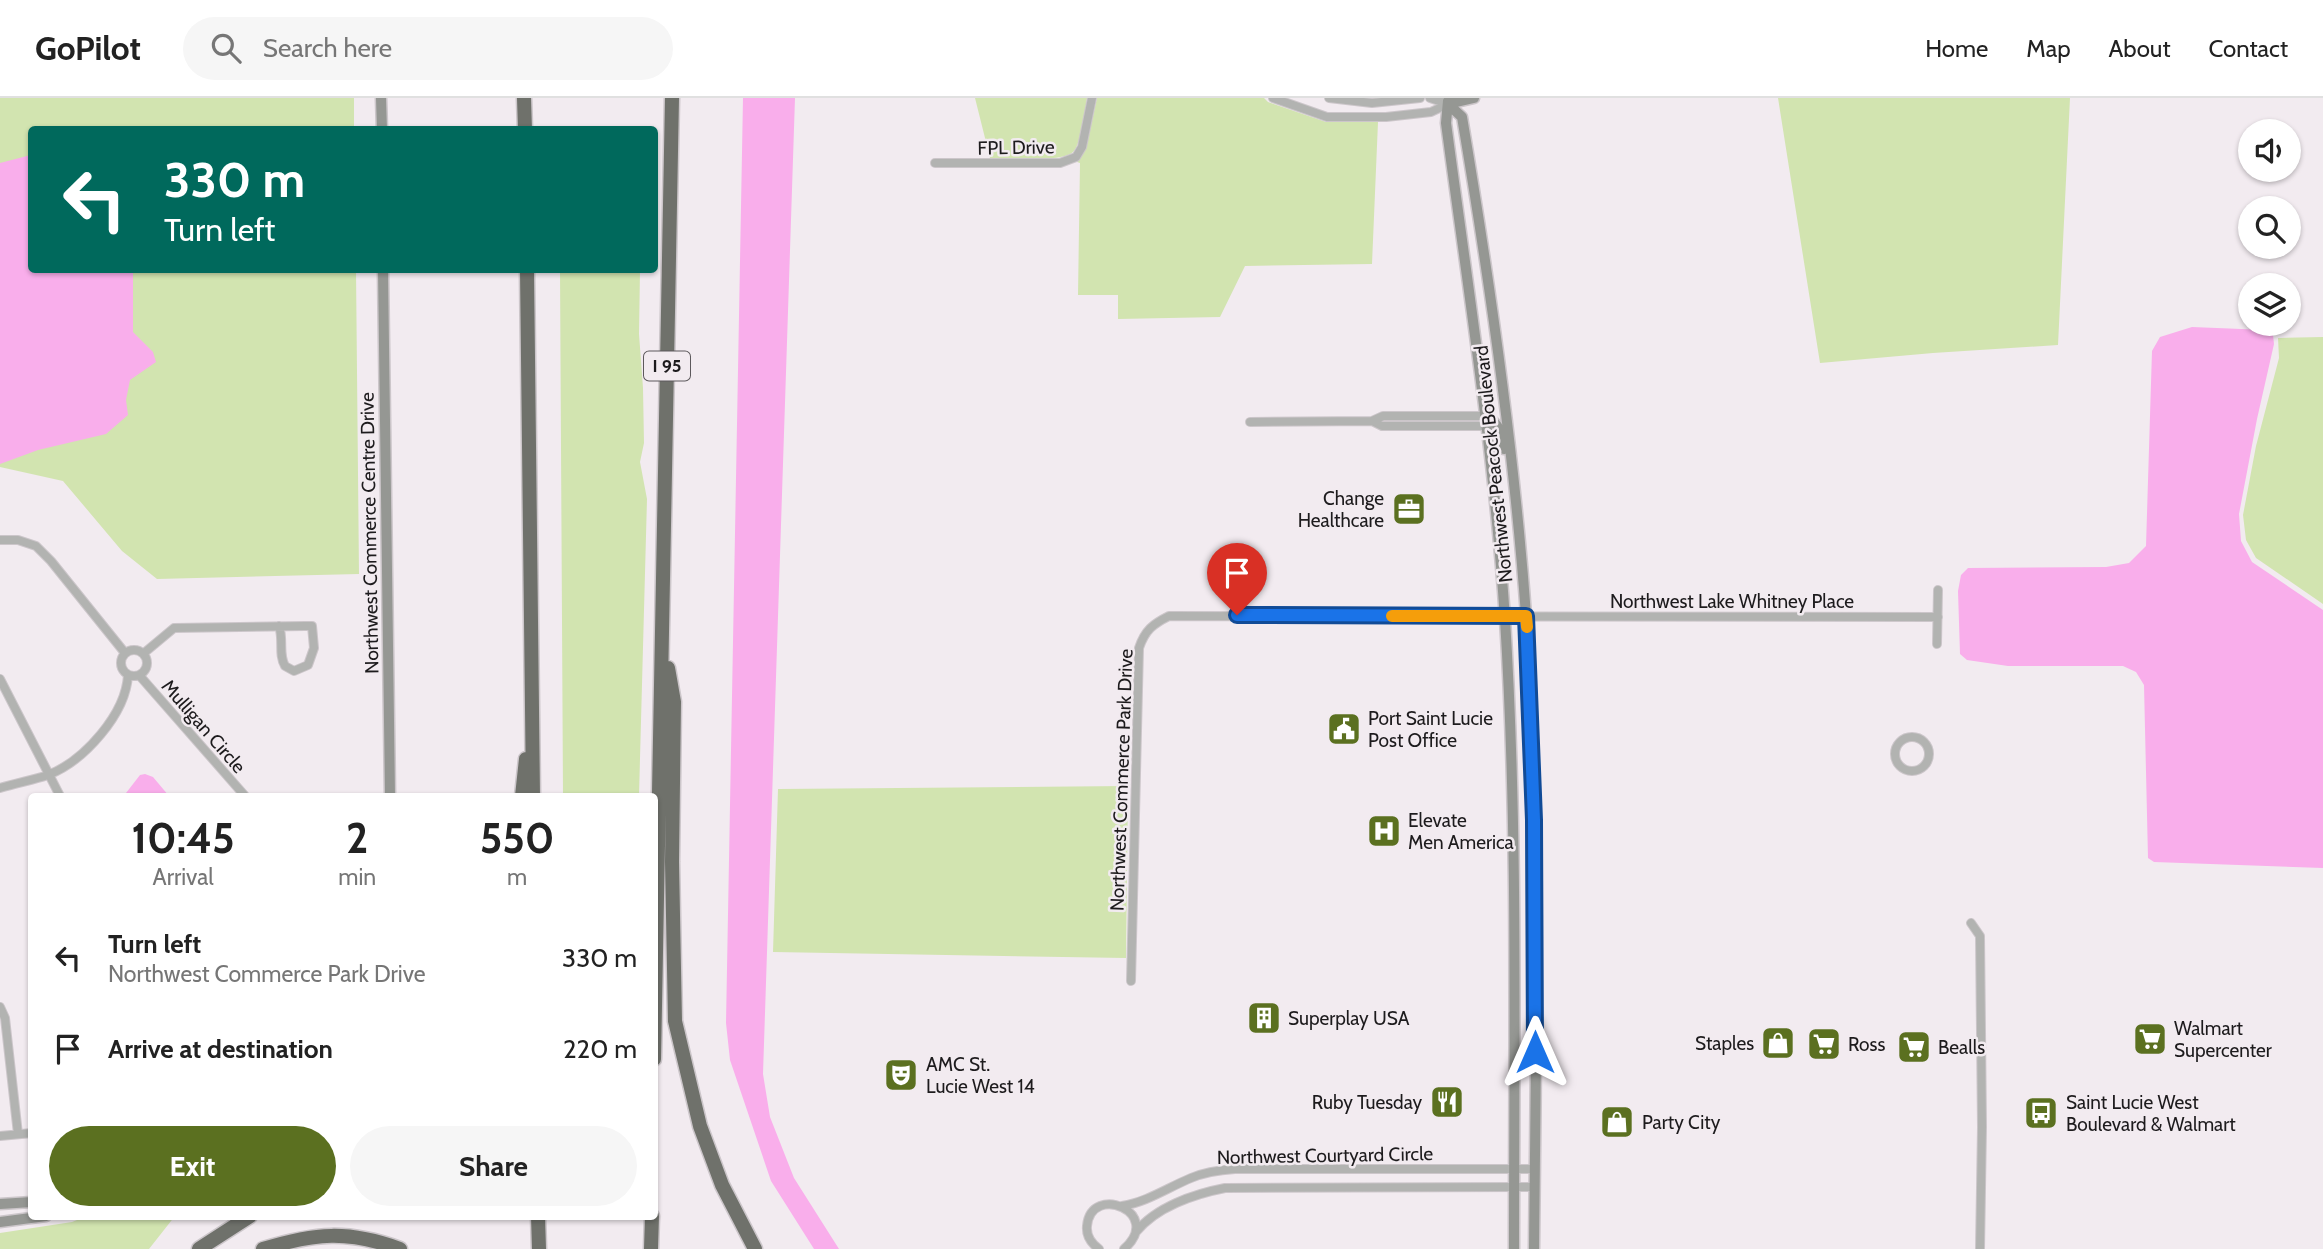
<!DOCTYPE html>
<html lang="en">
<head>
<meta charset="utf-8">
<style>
	body { margin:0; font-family:Cabin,sans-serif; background:#f6f6f6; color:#222; height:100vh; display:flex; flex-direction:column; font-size:26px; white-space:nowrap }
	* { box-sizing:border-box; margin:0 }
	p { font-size:23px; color:#767676 }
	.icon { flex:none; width:38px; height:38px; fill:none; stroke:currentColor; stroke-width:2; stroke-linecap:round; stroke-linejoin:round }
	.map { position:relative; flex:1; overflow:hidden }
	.sheet { position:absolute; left:28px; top:695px; width:630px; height:427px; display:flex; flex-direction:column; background:#fff; border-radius:7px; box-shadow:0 2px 5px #0004 }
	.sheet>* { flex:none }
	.guide { position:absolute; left:28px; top:28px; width:630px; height:147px; border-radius:7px; box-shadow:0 2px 5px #0004; background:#00695c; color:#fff; overflow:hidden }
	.fabs { position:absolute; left:2238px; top:21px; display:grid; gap:14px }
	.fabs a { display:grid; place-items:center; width:63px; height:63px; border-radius:50%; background:#fff; box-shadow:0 2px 5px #0004; font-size:35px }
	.pin { position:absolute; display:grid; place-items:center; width:60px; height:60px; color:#fff; margin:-72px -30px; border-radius:50% 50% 50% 0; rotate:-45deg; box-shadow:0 0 7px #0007 }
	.pin .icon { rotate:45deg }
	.me { position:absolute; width:77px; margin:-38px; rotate:0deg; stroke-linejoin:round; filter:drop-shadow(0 0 5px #0008) }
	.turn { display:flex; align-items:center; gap:24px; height:147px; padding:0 21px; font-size:32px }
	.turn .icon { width:91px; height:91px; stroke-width:2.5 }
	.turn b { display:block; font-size:49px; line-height:60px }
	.eta { display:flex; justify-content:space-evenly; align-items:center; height:119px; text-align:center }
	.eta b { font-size:42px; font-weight:700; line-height:49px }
	.button { display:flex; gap:14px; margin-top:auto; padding:14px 21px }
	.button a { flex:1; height:80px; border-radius:42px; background:#5b7020; color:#fff; font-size:28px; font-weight:700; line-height:80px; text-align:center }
	.button a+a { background:#f6f6f6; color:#222 }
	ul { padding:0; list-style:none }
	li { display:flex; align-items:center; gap:21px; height:91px; padding:0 21px }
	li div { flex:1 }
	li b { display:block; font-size:26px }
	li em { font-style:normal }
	header { display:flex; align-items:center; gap:42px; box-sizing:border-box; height:98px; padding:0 35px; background:#fff; border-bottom:2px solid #e0e0e0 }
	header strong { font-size:33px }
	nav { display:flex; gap:38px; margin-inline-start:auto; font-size:24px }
	.search { width:490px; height:63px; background:#f6f6f6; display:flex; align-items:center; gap:18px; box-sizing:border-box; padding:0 24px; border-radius:38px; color:#767676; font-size:26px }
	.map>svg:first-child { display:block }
	.green { fill:#d2e4b0 }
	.water { fill:#f9aeeb }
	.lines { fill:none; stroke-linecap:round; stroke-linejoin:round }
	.street-casing { stroke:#ccc6ca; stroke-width:10 }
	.secondary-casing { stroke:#ccc6ca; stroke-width:13 }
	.highway-casing { stroke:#ccc6ca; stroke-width:17 }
	.street { stroke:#b2b3b1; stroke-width:8 }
	.secondary { stroke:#959793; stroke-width:10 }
	.highway { stroke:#6f716b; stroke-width:14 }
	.route-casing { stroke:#114b97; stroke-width:18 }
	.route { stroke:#1a73e8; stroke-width:12 }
	.slow { stroke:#f59e0b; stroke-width:12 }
	.labels { text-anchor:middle; stroke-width:5; stroke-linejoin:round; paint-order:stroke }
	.shield { fill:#f2ebf0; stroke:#5d595c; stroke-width:2 }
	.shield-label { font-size:18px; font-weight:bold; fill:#1d1b1d }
	.street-label { font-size:19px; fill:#1d1b1d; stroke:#f2ebf0 }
	.poi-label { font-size:19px; fill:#1d1b1d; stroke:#f2ebf0; text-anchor:start }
</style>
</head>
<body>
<header>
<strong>GoPilot</strong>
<div class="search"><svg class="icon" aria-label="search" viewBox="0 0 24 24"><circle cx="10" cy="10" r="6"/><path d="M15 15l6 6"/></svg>Search here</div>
<nav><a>Home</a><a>Map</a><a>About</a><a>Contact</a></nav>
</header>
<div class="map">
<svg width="2323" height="1151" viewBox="0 0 2323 1151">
	<rect width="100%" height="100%" fill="#f2ebf0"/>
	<!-- green -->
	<path class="green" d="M0 0H354V31L32 32V172H356L359 476 157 481 122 453 63 383 0 369Z
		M975 0H1087C1085 12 1081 47 1073 54 1061 65 1007 60 990 60Z
		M1097 0H1264L1268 4 1326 24H1378L1372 166 1245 168 1220 219 1118 221V197H1078L1080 65 1077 64 1086 50Z
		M1778 0H2070L2058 247 1933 255 1820 265Z
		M560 172H640L639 236 643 290 644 345 640 364 647 401 639 698H563Z
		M2323 239V506L2256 460 2246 442 2243 417 2256 348 2279 260 2278 240Z
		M1128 688 1126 860 773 854 778 691Z
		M87 1118H175L149 1151H0V1135L72 1124Z"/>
	<!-- water -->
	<path class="water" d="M743 0H795L763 976 770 1019 794 1080 839 1151H814L771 1083 730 962 726 925Z
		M31 57 32 172H133V234L153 254 156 264 130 282 126 302 128 317 106 336 38 352 0 366V65Z
		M2192 229 2266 232 2273 237 2274 246 2257 321 2239 416 2241 443 2252 464 2323 512V770L2154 764 2148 760 2144 587 2136 574 2123 568H2008L1967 562 1960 556 1958 493 1961 477 1968 470 2106 469 2129 465 2146 448 2152 253 2160 239Z
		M145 676 153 679 169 698H126V695L140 677Z"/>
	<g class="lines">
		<defs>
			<path id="street" d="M1273 0 1327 19H1386L1431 14 1448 6
				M1329 0 1372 5 1420 0
				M1430 0 1448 6
				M935 65H1060L1076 59 1082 49 1092 0
				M1372 323 1383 318H1486
				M1250 324 1372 323 1382 328H1487
				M0 442H18L36 448 51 463 125 555
				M1937 546 1938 492
				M121 565a13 13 0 1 1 26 0a13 13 0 1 1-26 0Z
				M144 555 174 530 305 528H312L314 550 308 567 294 573 285 568C278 556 284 542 279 528
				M139 577 245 698
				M0 581 60 698
				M1895 656a17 17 0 1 1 34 0a17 17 0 1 1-34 0Z
				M0 690C16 685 33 682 48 677 84 663 126 616 128 577
				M1971 825 1980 838 1982 1029 1980 1151
				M1131 883 1139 550C1145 532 1153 526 1169 518L1938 519
				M0 909 5 920 18 1036
				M0 1038 32 1035
				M1122 1108C1147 1104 1167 1090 1191 1080 1205 1074 1220 1072 1235 1071H1535
				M1136 1134C1156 1109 1194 1096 1225 1090L1535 1089
				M1099 1151C1092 1146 1086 1138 1087 1128 1091 1084 1165 1115 1124 1151"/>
			<path id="secondary" d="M381 0 382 32
				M1448 3 1446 25C1468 190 1494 355 1505 521 1518 731 1514 941 1514 1151
				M1448 6 1462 19C1490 184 1514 350 1526 517 1541 728 1536 940 1534 1151
				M1448 6 1474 0
				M383 172 390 698
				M1486 318C1500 327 1502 335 1504 351
				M0 1106 32 1104
				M0 1124 46 1118"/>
			<path id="highway" d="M524 0 525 32
				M527 172 533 698
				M668 570 674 604 672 764 675 923 700 1028 722 1087 755 1151
				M522 698 526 661
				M654 961 672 0
				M538 1118 539 1151
				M199 1151 250 1118
				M263 1151C315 1135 348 1132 400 1151
				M651 1151 652 1118"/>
		</defs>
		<!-- street casing -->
		<use href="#street" class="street-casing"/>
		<!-- secondary casing -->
		<use href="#secondary" class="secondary-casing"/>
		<!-- highway casing -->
		<use href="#highway" class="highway-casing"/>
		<!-- street -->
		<use href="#street" class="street"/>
		<!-- secondary -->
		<use href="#secondary" class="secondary"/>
		<!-- highway -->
		<use href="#highway" class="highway"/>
	</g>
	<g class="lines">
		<defs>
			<path id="route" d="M1237 517 1526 518 1534 722 1535 954"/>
		</defs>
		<!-- route casing -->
		<use href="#route" class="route-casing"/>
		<!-- route -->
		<use href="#route" class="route"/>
		<!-- slow -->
		<path class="slow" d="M1392 518H1526L1527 529"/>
	</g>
	<!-- icons -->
	<defs>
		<symbol id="office-square" viewBox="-11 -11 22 22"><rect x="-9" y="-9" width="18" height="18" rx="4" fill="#5b7020" stroke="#f2ebf0"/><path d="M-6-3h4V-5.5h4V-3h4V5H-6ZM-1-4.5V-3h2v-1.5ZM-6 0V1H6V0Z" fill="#fff"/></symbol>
		<symbol id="civic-square" viewBox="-11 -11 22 22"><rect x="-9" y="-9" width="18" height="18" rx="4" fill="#5b7020" stroke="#f2ebf0"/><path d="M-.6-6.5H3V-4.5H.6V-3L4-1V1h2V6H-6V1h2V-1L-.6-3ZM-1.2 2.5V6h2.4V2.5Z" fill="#fff"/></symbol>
		<symbol id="hospital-square" viewBox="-11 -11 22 22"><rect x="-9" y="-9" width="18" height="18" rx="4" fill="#5b7020" stroke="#f2ebf0"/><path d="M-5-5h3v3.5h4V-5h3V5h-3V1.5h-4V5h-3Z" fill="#fff"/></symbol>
		<symbol id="building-square" viewBox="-11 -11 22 22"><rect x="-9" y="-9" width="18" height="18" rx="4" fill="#5b7020" stroke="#f2ebf0"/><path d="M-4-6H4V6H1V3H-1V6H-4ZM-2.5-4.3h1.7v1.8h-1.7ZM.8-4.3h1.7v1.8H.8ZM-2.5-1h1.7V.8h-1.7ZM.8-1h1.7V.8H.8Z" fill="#fff"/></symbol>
		<symbol id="supermarket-square" viewBox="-11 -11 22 22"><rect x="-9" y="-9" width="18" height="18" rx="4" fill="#5b7020" stroke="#f2ebf0"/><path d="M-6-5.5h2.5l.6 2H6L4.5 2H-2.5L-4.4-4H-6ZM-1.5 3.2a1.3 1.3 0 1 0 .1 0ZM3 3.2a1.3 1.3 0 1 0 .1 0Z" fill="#fff"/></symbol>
		<symbol id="shop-square" viewBox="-11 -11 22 22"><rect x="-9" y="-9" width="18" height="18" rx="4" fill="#5b7020" stroke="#f2ebf0"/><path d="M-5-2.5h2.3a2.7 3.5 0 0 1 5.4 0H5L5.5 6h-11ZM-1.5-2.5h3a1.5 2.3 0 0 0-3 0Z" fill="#fff"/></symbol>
		<symbol id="theatre-square" viewBox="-11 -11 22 22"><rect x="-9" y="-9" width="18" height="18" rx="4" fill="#5b7020" stroke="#f2ebf0"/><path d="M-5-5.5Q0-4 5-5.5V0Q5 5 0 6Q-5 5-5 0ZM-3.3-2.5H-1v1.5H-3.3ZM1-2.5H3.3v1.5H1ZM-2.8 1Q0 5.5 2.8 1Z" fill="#fff"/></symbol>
		<symbol id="restaurant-square" viewBox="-11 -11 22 22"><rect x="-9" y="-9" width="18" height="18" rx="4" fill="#5b7020" stroke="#f2ebf0"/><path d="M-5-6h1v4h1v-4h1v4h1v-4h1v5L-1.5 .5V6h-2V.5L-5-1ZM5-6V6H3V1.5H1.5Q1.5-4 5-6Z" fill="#fff"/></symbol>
		<symbol id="bus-square" viewBox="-11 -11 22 22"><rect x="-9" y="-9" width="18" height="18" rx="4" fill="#5b7020" stroke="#f2ebf0"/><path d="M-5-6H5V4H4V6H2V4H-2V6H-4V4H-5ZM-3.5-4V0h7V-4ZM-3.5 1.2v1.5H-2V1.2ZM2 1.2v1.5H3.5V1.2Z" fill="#fff"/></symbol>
	</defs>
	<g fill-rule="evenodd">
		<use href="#office-square" x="1390" y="392" width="38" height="38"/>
		<use href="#civic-square" x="1325" y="612" width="38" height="38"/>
		<use href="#hospital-square" x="1365" y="714" width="38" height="38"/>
		<use href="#building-square" x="1245" y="901" width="38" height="38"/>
		<use href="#supermarket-square" x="2131" y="922" width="38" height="38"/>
		<use href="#shop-square" x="1759" y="926" width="38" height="38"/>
		<use href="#supermarket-square" x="1805" y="927" width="38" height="38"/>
		<use href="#supermarket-square" x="1895" y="930" width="38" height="38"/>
		<use href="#theatre-square" x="882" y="958" width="38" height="38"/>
		<use href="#restaurant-square" x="1428" y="985" width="38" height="38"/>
		<use href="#bus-square" x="2022" y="996" width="38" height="38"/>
		<use href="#shop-square" x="1598" y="1005" width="38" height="38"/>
	</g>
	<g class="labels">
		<!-- shield labels -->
		<rect class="shield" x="644" y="253.5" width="46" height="29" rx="5"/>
		<g class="shield-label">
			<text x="667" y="274">I 95</text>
		</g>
		<!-- street labels -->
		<g class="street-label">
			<text transform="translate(1016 49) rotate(-1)" y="7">FPL Drive</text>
			<text transform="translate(1493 366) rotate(-96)" y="7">Northwest Peacock Boulevard</text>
			<text transform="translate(369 435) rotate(-91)" y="7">Northwest Commerce Centre Drive</text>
			<text x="1732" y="510">Northwest Lake Whitney Place</text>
			<text transform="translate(204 628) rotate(49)" y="7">Mulligan Circle</text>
			<text transform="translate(1121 682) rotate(-88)" y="7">Northwest Commerce Park Drive</text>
			<text transform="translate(1325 1057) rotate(-1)" y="7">Northwest Courtyard Circle</text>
		</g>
		<!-- poi labels -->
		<g class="poi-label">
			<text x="1384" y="407" text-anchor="end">Change<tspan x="1384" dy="22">Healthcare</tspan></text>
			<text x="1368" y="627">Port Saint Lucie<tspan x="1368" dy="22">Post Office</tspan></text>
			<text x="1408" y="729">Elevate<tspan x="1408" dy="22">Men America</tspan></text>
			<text x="1288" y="927">Superplay USA</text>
			<text x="2174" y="937">Walmart<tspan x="2174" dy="22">Supercenter</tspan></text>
			<text x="1754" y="952" text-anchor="end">Staples</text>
			<text x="1848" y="953">Ross</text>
			<text x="1938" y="956">Bealls</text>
			<text x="926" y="973">AMC St.<tspan x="926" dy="22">Lucie West 14</tspan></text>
			<text x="1422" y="1011" text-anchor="end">Ruby Tuesday</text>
			<text x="2066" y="1011">Saint Lucie West<tspan x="2066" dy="22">Boulevard &amp; Walmart</tspan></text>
			<text x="1642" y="1031">Party City</text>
		</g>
	</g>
</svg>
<div class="fabs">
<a><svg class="icon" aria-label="sound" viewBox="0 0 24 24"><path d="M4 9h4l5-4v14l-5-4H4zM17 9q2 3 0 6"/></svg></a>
<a><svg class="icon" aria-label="search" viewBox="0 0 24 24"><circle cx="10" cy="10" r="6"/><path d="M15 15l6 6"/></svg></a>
<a><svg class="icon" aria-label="layers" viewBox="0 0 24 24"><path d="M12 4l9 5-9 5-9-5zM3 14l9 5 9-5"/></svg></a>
</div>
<div class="pin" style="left:1237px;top:517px;background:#d93025"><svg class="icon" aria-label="arrive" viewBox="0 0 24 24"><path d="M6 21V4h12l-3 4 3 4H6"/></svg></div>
<svg class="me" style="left:1535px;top:954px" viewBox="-20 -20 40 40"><path d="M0-17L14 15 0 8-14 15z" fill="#1a73e8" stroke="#fff" stroke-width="4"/></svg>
<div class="guide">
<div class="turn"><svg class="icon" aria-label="left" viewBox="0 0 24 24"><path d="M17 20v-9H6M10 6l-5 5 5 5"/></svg><div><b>330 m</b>Turn left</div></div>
</div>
<section class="sheet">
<div class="eta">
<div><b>10:45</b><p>Arrival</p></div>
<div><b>2</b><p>min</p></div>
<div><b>550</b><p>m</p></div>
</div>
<ul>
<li><svg class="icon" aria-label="left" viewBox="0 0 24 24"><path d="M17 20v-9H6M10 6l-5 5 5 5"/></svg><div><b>Turn left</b><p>Northwest Commerce Park Drive</p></div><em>330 m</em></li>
<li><svg class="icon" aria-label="arrive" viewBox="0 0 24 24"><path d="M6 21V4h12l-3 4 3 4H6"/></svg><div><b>Arrive at destination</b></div><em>220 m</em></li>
</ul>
<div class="button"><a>Exit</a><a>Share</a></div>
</section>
</div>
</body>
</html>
